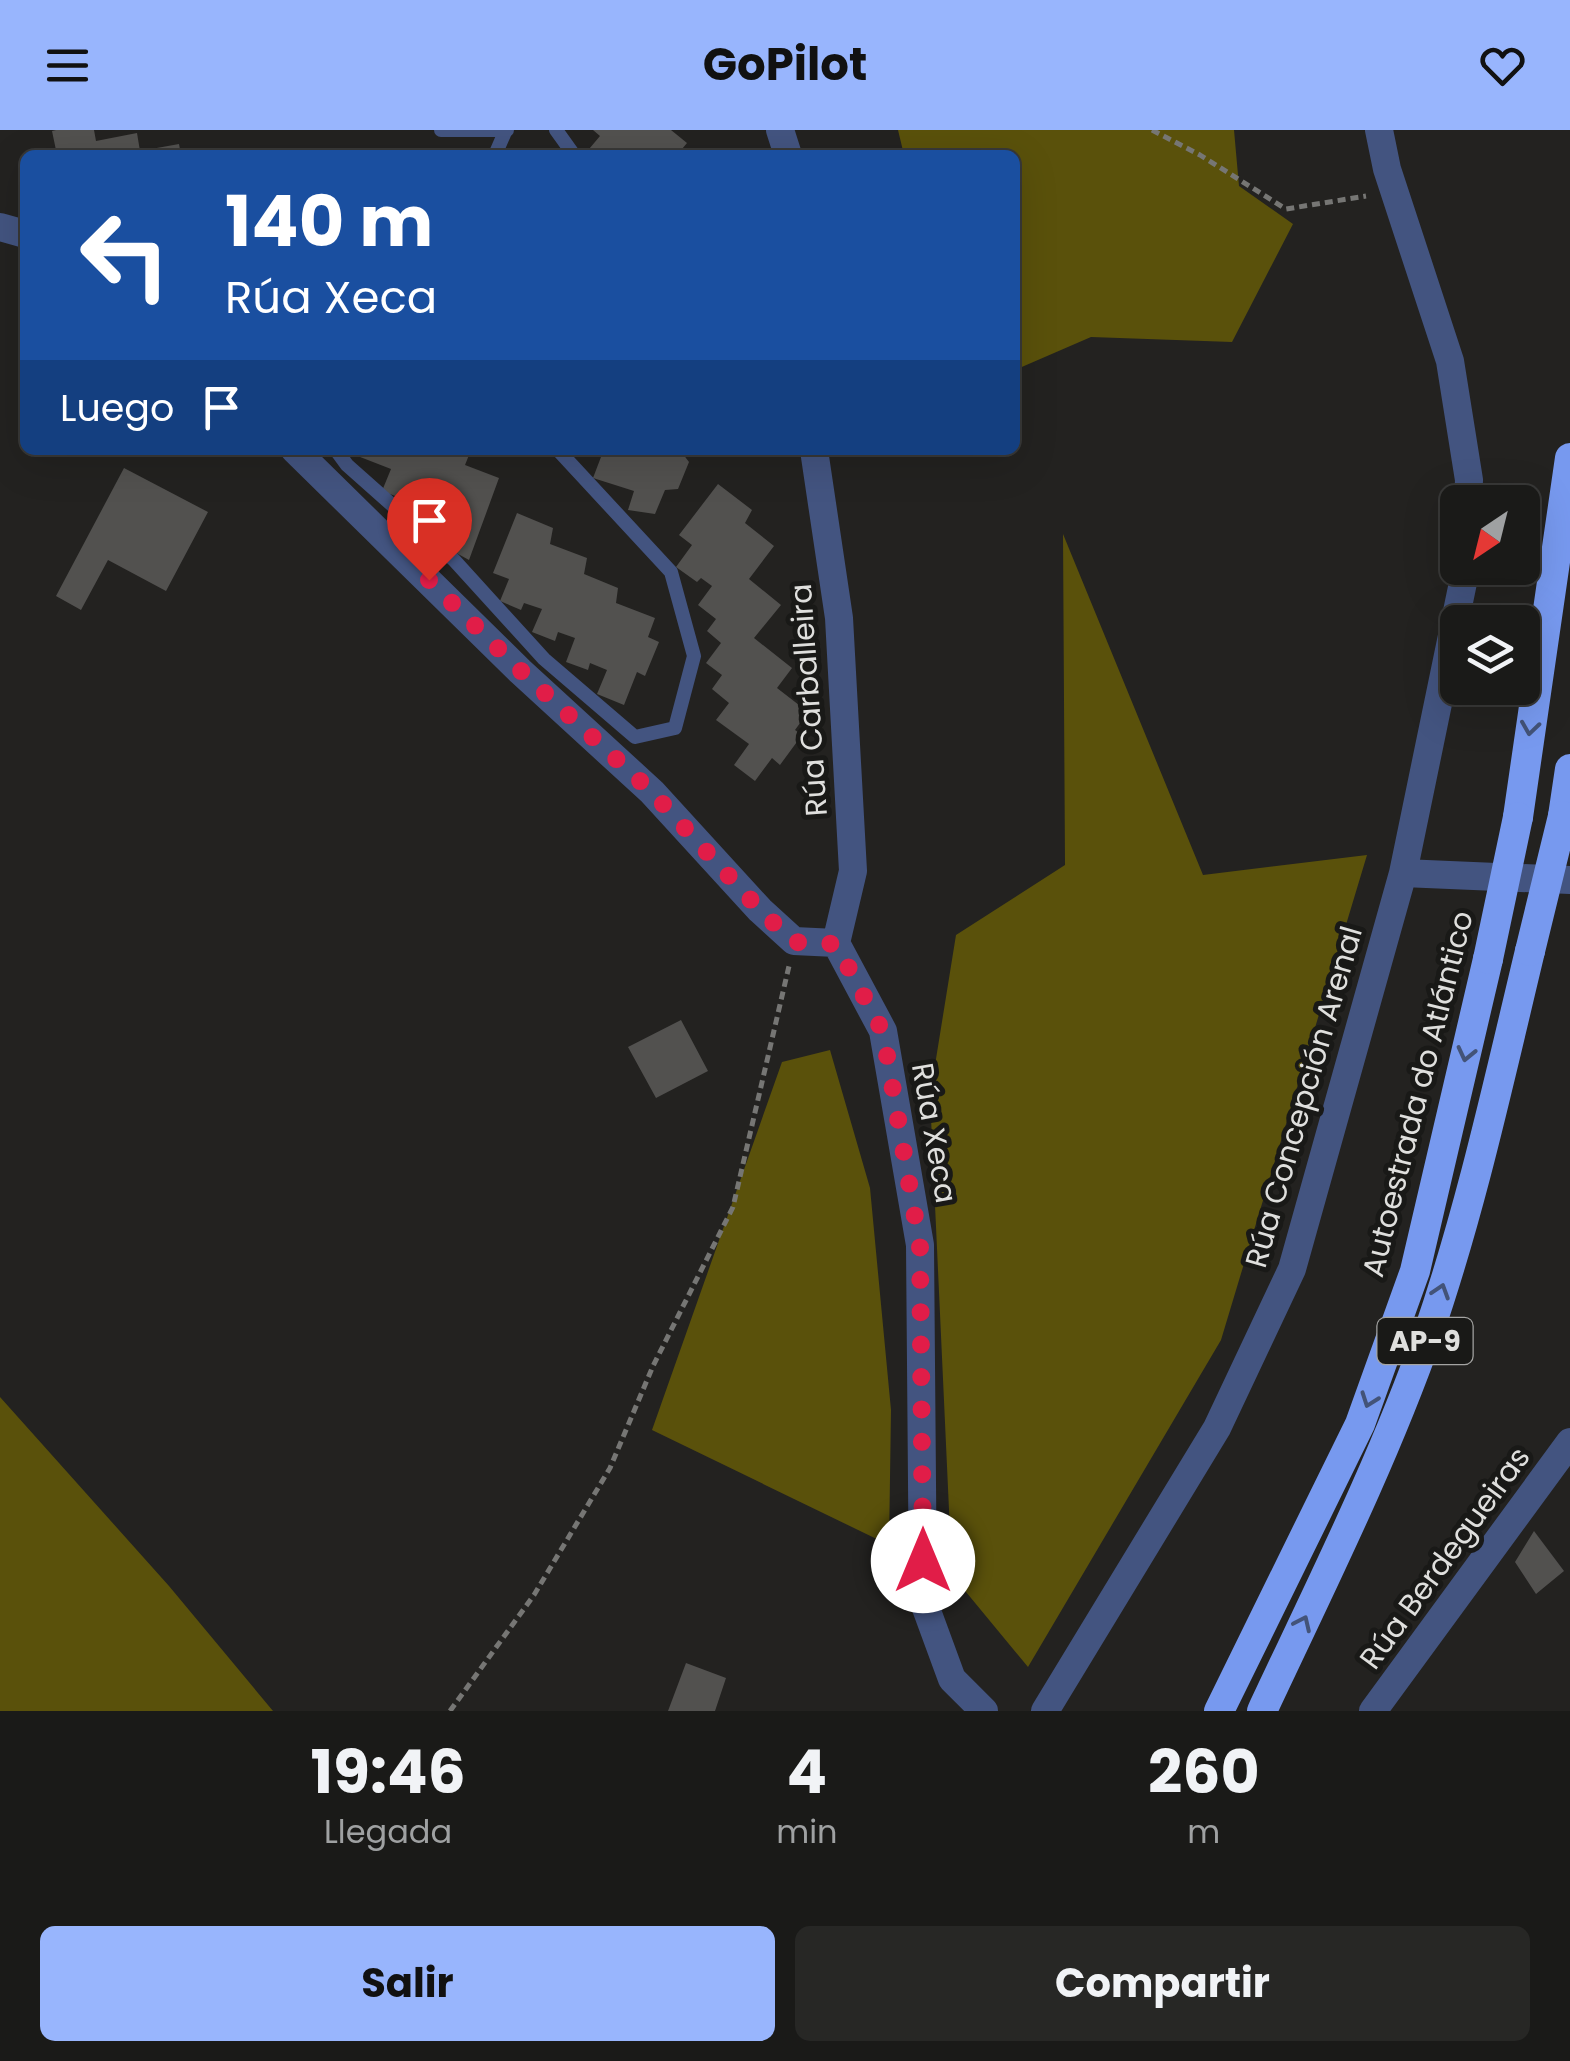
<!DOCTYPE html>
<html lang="es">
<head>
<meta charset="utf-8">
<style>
	body { margin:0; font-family:Poppins,sans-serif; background:#272725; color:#f1f3f6; height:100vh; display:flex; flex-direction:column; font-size:38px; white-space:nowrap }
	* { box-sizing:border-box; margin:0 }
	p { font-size:32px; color:#9fa1a2 }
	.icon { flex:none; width:55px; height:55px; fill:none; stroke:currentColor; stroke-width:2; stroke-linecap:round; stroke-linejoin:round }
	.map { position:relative; height:1581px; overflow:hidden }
	.side { display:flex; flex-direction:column; background:#1a1a18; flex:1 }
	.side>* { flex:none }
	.banner { position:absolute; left:20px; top:20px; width:1000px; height:305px; border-radius:15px; box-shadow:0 10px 40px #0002,0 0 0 2px #383837; background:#1a4fa0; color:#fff; overflow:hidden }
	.needle { width:65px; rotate:215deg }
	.fabs { position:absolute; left:1440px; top:355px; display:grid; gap:20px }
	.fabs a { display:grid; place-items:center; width:100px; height:100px; border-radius:15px; background:#1a1a18; box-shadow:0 10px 40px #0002,0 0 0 2px #383837; font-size:50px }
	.pin { position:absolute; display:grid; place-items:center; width:85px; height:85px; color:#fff; margin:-102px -42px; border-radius:50% 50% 50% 0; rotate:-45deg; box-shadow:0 0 10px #0007 }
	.pin .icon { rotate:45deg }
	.me { position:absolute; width:110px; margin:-55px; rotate:0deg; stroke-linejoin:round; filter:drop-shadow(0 0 8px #0008) }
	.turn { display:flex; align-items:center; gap:35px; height:210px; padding:0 40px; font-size:45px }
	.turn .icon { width:130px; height:130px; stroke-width:2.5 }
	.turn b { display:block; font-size:70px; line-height:85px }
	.then { display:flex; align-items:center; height:95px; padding:0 40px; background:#0003; gap:20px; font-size:38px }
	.eta { display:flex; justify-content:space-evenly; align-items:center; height:170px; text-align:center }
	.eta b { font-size:60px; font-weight:700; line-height:70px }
	.cta { display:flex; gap:20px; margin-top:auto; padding:20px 40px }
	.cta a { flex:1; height:115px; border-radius:15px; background:#98b5fd; color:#111; font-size:40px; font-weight:700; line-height:115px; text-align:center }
	.cta a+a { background:#272725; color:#f1f3f6 }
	header { display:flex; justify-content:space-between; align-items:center; height:130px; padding:0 40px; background:#98b5fd; color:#111; font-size:45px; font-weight:700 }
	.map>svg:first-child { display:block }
	.forest { fill:#5a510b }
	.building { fill:#52514f }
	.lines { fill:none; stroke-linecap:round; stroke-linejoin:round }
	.path { stroke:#767674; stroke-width:5; stroke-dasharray:8 5; stroke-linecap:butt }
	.service { stroke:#435480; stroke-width:14 }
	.minor { stroke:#435480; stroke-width:28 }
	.motorway { stroke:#7799ef; stroke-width:30 }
	.motorway-bridge { stroke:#7799ef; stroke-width:30 }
	.oneway { stroke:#435378 }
	.route { stroke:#e11d48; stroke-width:18; stroke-dasharray:0 32.4 }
	.labels { text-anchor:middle; stroke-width:10; stroke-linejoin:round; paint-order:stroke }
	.shield { fill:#191917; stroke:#a4a4a2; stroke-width:2.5 }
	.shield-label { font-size:28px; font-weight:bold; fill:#dfdfdd }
	.street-label { font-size:30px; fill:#dfdfdd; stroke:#191917 }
</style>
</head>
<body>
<header><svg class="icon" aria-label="menu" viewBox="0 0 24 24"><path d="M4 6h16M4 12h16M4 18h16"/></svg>GoPilot<svg class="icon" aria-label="heart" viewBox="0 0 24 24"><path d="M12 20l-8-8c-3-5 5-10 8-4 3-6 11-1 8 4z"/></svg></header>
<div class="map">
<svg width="1570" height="1581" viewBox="0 0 1570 1581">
	<rect width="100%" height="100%" fill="#232220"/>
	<!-- forest -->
	<path class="forest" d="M898 0H1234L1239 56 1293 94 1232 212 1091 207 1015 240V25H904Z
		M1063 404 1203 745 1367 725 1221 1210 1028 1537 952 1445 930 966 956 805 1065 735Z
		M830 920 870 1058 891 1280 889 1415 652 1300 782 932Z
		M0 1267 169 1456 273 1581H0Z"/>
	<!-- building -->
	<path class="building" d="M56 0H94L96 11 137 3 140 21 179 14 181 25H57L52 1Z
		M593 0H671L687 13 677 25H584L600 6Z
		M356 320H471L465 335 499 348 469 430 449 419 454 400 440 393 436 399 415 389 420 369 404 361 403 369 382 361 391 339 355 325Z
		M579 320H680L689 332 678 359 665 360 655 384 628 380 634 361 593 348 601 327Z
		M124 338 208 382 166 461 108 430 81 480 56 466Z
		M718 354 752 380 745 393 774 416 749 449 781 475 754 508 792 538 777 558 808 582 795 600 802 605 780 635 772 628 755 651 734 635 749 614 716 590 729 573 712 559 722 545 706 533 721 513 707 501 716 489 698 475 712 456 701 448 697 452 676 437 692 415 679 405Z
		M517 383 553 398 550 414 587 428 584 444 618 458 616 473 655 488 648 507 659 512 645 546 637 542 624 575 597 564 607 540 590 533 588 540 566 532 575 508 558 502 555 511 532 502 542 479 524 473 521 480 500 471 509 449 493 443Z
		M681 890 708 941 656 968 628 917Z
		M1534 1401 1564 1441 1536 1464 1515 1432Z
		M686 1533 726 1548 715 1581H668Z"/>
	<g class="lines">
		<!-- path -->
		<path class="path" d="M1152 0 1200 25 1286 79 1366 66
			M450 1581 534 1465 610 1338 653 1236 733 1077 789 836"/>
		<!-- service -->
		<path class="service" d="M441 0H507
			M556 0 574 25
			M495 25 505 2
			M336 320 347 335 454 430 544 529 635 607 675 598 694 526 671 442 558 320"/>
		<!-- minor -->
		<path class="minor" d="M780 0 788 25
			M1379 0 1387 39 1450 231 1469 350 1468 372
			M0 97 25 104
			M295 320 520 541 652 662 760 780 794 811 836 813
			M814 320 839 488 853 741 836 813
			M1403 743 1570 750
			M836 813 883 901 920 1115 923 1470 952 1549 984 1581
			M1045 1581 1217 1298 1292 1139 1403 743 1466 438
			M1373 1581 1570 1312"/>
		<!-- motorway -->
		<path class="motorway" d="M1563 686 1570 639
			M1518 687 1570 328
			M1219 1581 1360 1294 1415 1141 1488 829
			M1262 1581C1320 1457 1382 1334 1428 1204 1471 1079 1499 950 1530 821"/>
		<!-- motorway-bridge -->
		<path class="motorway-bridge" d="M1530 821 1563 686
			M1488 829 1518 687"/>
	</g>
	<!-- one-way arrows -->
	<defs><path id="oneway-chevron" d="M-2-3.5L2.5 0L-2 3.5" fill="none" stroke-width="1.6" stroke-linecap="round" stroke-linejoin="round" transform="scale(2.5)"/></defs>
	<g class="oneway">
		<use href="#oneway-chevron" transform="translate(1530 598) rotate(98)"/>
		<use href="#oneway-chevron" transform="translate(1466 924) rotate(103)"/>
		<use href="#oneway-chevron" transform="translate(1441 1161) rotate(-72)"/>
		<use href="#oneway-chevron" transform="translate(1369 1270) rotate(110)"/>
		<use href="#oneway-chevron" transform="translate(1303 1493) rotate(-65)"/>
	</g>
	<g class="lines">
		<!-- route -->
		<path class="route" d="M429 450 520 540 652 662 760 780 794 812 836 814 883 902 920 1116 923 1431"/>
	</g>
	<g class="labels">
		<!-- shield labels -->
		<rect class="shield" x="1377.5" y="1188" width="95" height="46" rx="8"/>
		<g class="shield-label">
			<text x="1425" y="1221">AP-9</text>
		</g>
		<!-- street labels -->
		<g class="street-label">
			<text transform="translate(809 570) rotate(-94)" y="10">Rúa Carballeira</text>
			<text transform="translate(1418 964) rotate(-76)" y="10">Autoestrada do Atlántico</text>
			<text transform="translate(1304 967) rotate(-74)" y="10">Rúa Concepción Arenal</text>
			<text transform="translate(934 1003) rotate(80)" y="10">Rúa Xeca</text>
			<text transform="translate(1445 1428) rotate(-54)" y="10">Rúa Berdegueiras</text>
		</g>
	</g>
</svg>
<div class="fabs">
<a><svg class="needle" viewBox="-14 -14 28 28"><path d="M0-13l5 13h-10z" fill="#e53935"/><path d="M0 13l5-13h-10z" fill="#9fa1a2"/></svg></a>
<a><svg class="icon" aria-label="layers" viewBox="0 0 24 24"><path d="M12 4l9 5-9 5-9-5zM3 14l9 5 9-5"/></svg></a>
</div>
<div class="pin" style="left:429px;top:450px;background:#d93025"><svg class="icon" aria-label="arrive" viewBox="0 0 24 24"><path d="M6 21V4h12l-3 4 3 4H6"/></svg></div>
<svg class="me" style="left:923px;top:1431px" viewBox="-20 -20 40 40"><circle r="19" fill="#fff"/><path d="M0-13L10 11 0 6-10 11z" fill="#e11d48"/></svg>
<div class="banner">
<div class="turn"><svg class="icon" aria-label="left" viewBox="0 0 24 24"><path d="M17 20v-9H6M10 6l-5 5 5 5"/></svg><div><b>140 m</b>Rúa Xeca</div></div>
<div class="then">Luego<svg class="icon" aria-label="arrive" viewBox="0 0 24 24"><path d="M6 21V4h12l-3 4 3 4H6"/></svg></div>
</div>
</div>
<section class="side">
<div class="eta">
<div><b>19:46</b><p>Llegada</p></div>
<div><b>4</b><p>min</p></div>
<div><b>260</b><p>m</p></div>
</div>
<div class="cta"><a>Salir</a><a>Compartir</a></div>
</section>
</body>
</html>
